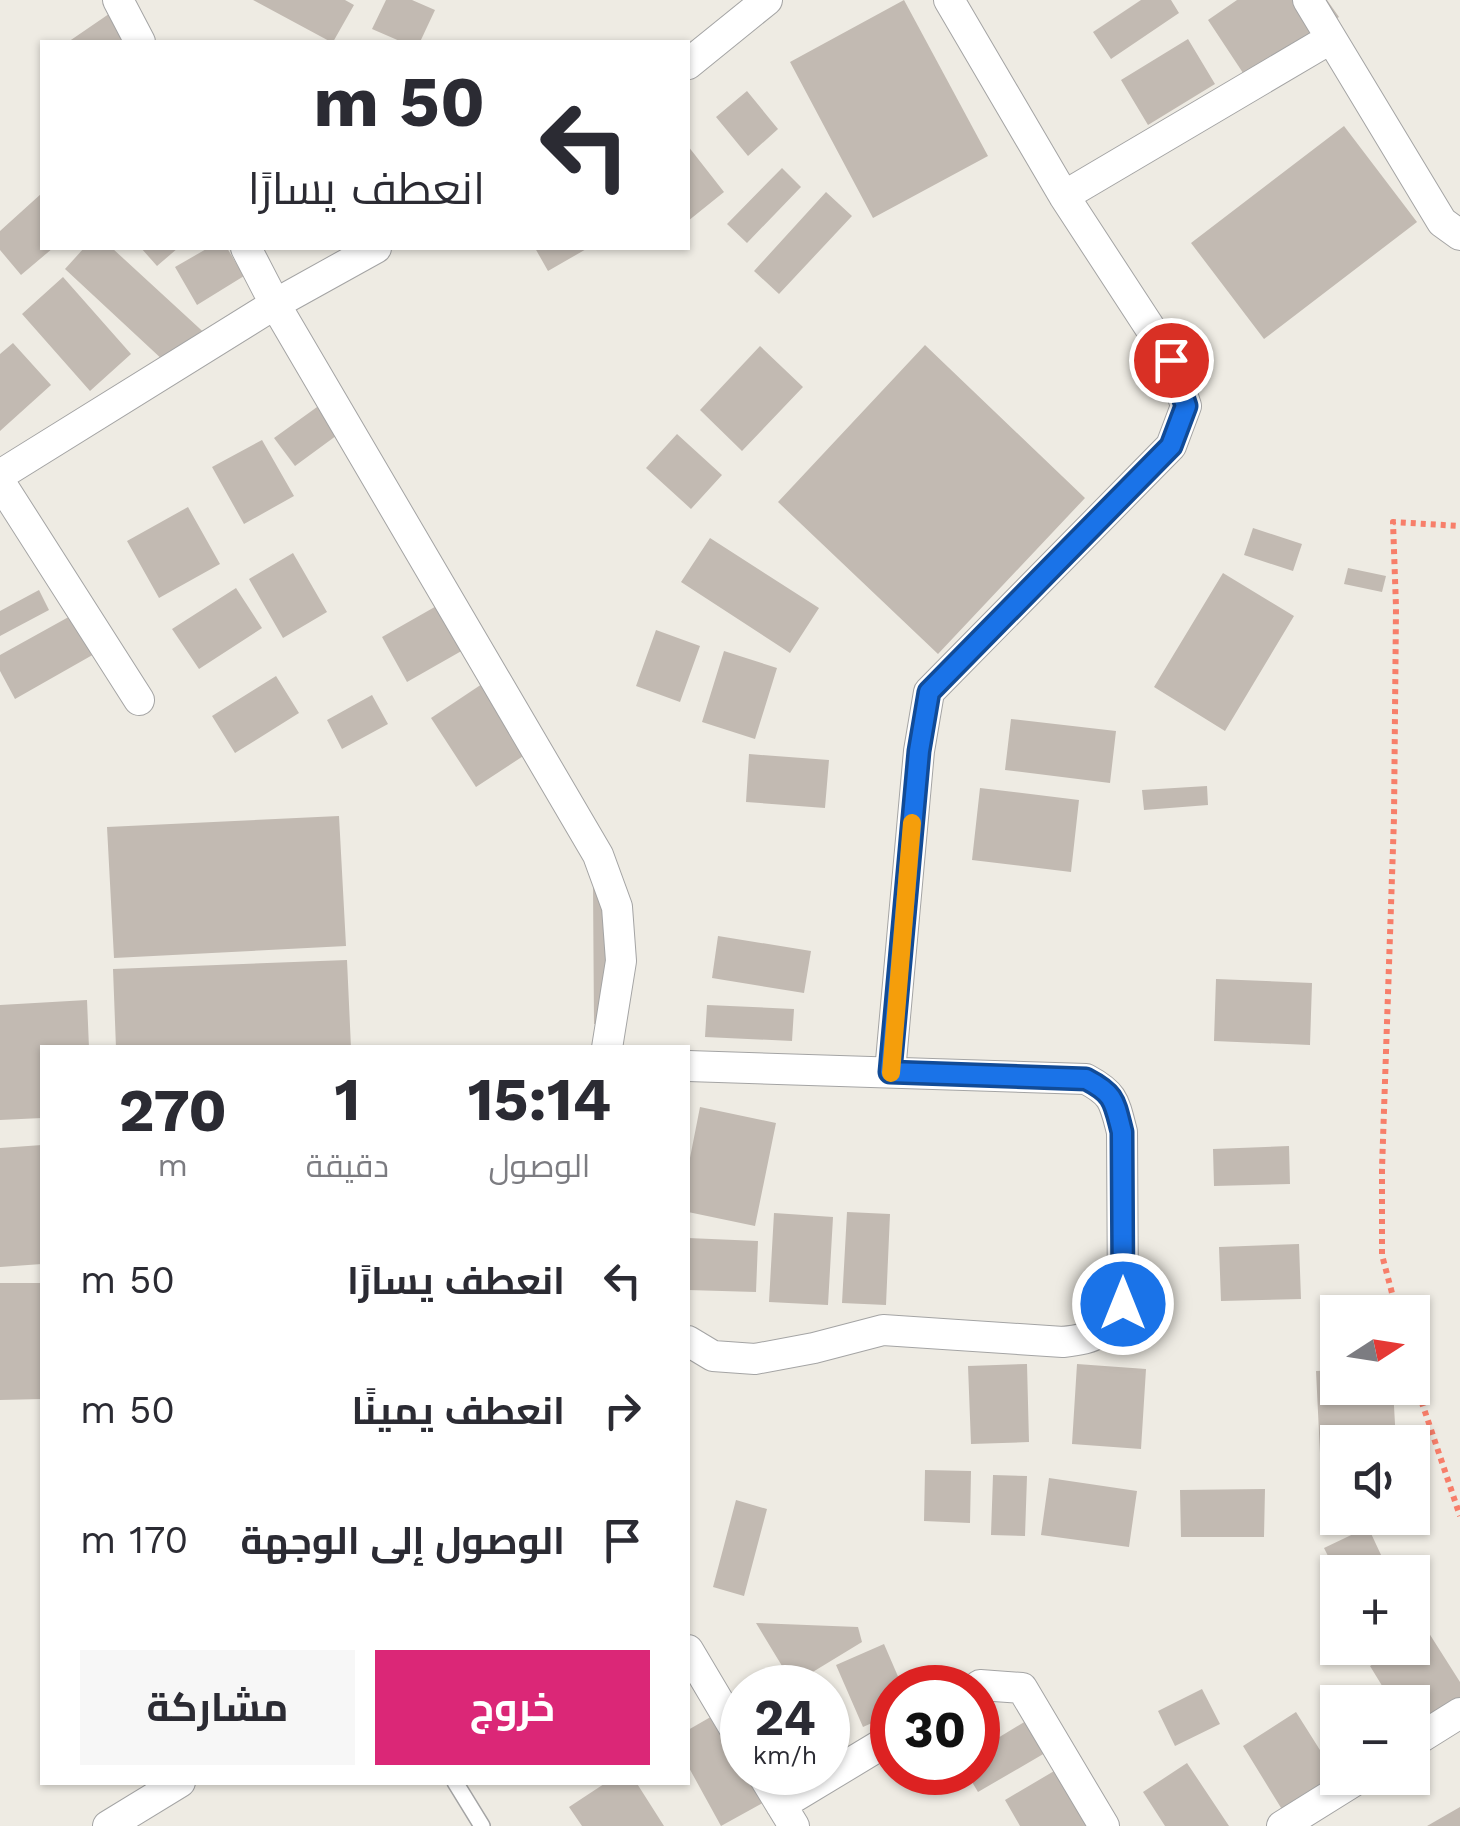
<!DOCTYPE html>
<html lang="ar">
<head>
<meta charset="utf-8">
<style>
	body { margin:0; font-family:"Work Sans",Cairo,sans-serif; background:#f7f7f7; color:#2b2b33; direction:rtl; height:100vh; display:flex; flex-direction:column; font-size:38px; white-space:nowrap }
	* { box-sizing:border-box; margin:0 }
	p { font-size:32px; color:#7c7c81 }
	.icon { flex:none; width:55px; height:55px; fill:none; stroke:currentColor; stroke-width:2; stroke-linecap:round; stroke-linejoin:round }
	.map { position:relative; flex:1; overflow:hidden; direction:ltr }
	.sheet { position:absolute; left:40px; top:1045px; width:650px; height:740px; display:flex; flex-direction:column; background:#fff; border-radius:0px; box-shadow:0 2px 8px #0004; direction:rtl }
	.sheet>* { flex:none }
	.hud { position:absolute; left:40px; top:40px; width:650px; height:210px; border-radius:0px; box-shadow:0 2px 8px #0004; direction:rtl; background:#fff; color:#2b2b33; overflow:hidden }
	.needle { width:65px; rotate:78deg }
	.fabs { position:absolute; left:1320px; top:1295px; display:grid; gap:20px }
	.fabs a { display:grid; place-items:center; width:110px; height:110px; border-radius:0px; background:#fff; box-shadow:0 2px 8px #0004; font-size:50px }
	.speed { position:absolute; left:720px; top:1665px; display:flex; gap:20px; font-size:50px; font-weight:700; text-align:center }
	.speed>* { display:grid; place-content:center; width:130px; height:130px; border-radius:50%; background:#fff; box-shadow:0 2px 8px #0004; line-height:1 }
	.speed small { font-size:25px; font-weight:400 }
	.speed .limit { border:15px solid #d22; background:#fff; color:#111 }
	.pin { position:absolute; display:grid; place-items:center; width:85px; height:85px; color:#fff; margin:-42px; border:5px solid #fff; border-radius:50%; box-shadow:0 2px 10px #0007 }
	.me { position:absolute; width:110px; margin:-55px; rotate:0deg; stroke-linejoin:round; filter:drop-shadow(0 0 8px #0008) }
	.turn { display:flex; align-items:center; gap:35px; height:210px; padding:0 40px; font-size:45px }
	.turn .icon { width:130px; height:130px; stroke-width:2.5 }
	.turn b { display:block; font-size:70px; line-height:85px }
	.eta { display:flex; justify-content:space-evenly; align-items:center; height:170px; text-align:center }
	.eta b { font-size:60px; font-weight:700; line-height:70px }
	.button { display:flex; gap:20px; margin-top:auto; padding:20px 40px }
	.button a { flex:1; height:115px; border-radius:0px; background:#db2777; color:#fff; font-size:40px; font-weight:700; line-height:115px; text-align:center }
	.button a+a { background:#f7f7f7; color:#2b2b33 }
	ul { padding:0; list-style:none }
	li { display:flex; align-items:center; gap:30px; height:130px; padding:0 40px }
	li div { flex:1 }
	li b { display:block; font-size:38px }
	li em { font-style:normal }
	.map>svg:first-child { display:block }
	.building { fill:#c2bab2 }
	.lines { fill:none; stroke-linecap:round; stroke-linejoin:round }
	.service-casing { stroke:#a4a4a4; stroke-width:18 }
	.minor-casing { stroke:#a4a4a4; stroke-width:32 }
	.path { stroke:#f77e6a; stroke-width:6; stroke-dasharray:5 5; stroke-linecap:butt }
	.service { stroke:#fff; stroke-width:15 }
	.minor { stroke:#fff; stroke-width:30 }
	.route-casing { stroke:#114b97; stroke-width:25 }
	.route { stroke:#1a73e8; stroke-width:18 }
	.slow { stroke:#f59e0b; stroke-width:18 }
</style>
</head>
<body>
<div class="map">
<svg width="1460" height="1826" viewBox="0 0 1460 1826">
	<rect width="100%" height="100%" fill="#eeebe3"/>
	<!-- building -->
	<path class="building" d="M253 0H345L354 5 333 42H331Z
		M386 0H412L435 10 420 42H402L372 29Z
		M904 0 988 156 873 218 790 62Z
		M1141 0H1171L1179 13 1111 59 1093 32Z
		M1237 0H1327L1339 17 1247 79 1208 20Z
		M122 5 148 42H68Z
		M1188 39 1215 84 1148 125 1121 80Z
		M747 91 778 129 748 156 716 117Z
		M1344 126 1417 222 1264 339 1191 243Z
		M688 146 724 192 688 221Z
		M782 168 801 187 747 243 727 224Z
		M826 192 852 216 779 294 754 271Z
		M42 193V248H53L21 275 0 250V231Z
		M84 248H112L211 339 179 375 65 269Z
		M141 248H178L157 266Z
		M208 248H227L244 276 197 305 175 267Z
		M535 248H588L548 271Z
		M63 277 131 354 90 391 22 314Z
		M13 343 51 385 0 431V354Z
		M925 345 1085 498 938 654 778 502Z
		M760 346 803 387 742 451 700 410Z
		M324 402 344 430 295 466 274 438Z
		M677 434 722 475 691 509 646 468Z
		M262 440 294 496 244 524 212 467Z
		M188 507 220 564 159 598 127 541Z
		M1253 528 1302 544 1293 571 1244 555Z
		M710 538 819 608 790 653 681 582Z
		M293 553 327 612 283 638 249 579Z
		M1348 568 1386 576 1382 592 1344 584Z
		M1223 573 1294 616 1225 731 1154 687Z
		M236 588 262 628 199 669 172 629Z
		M39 590 49 610 0 636V611Z
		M447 600 472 645 407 682 382 637Z
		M74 614 96 653 15 699 0 671V655Z
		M656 630 700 646 680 702 636 686Z
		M724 651 777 668 755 739 702 722Z
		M276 676 299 713 235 753 212 716Z
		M491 678 537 747 476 787 431 718Z
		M372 695 388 724 342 749 327 720Z
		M1011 719 1116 731 1110 783 1005 770Z
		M749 754 829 760 825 808 746 802Z
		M1207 786 1208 805 1144 810 1142 790Z
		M980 788 1079 800 1071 872 972 860Z
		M339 816 346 946 114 958 107 827Z
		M593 885H622L624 1024H594Z
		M718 936 811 951 804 993 712 978Z
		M347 960 351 1048H116L113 969Z
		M1216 979 1312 983 1310 1045 1214 1041Z
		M87 1000 89 1048H42V1118L0 1120V1005Z
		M707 1005 794 1009 792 1041 705 1037Z
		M700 1107 776 1123 755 1226 688 1212V1168Z
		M42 1145V1264L0 1267V1148Z
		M1289 1146 1290 1184 1214 1186 1213 1149Z
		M847 1212 890 1214 886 1305 842 1303Z
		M774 1213 833 1217 828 1305 769 1302Z
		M688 1238 758 1241 756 1292 688 1290Z
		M1299 1244 1301 1299 1221 1301 1219 1247Z
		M0 1283H42V1399L0 1400Z
		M1027 1364 1029 1442 971 1444 968 1366Z
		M1077 1364 1146 1369 1141 1449 1072 1444Z
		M1338 1370V1388H1393L1396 1442H1338V1453H1320L1316 1371Z
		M925 1470 971 1471 970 1523 924 1521Z
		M993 1475 1027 1476 1025 1536 991 1535Z
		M1049 1478 1137 1491 1129 1547 1041 1535Z
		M1265 1489 1264 1537H1181L1180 1490Z
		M736 1500 767 1509 744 1596 713 1587Z
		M1368 1527 1389 1572H1336L1324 1548Z
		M756 1623 858 1627 862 1642 793 1684Z
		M1427 1630 1460 1682V1731L1424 1753 1412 1734V1702H1392L1370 1666 1399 1648H1412V1639Z
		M884 1644 903 1688H892V1714L863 1727 836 1665Z
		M1202 1689 1220 1724 1175 1746 1158 1711Z
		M721 1711 742 1750V1772H755L770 1799 721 1826 688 1766V1730Z
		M1296 1712 1337 1777 1283 1811 1243 1746Z
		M1026 1721 1045 1753 978 1792 966 1772H978V1750Z
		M1187 1763 1229 1826H1165L1143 1792Z
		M1066 1764 1102 1826H1020L1005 1800Z
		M607 1782H636L664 1826H582L569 1807Z
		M1460 1807V1826H1427Z"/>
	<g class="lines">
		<defs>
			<path id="service" d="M455 1782 482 1826"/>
			<path id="minor" d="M118 0 140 42
				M1308 0 1442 222 1460 235
				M688 64 767 0
				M1064 196 1330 39
				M246 248 275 304 598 855 617 907 621 961 607 1048
				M0 475 275 304 376 248
				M0 482 139 700
				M688 1066 1086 1079C1114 1094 1114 1101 1122 1132L1123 1304C1103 1333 1099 1338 1063 1342L883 1330 814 1348 755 1359 713 1356 688 1341
				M890 1072 919 751 929 692 1171 446 1186 406 1171 360 1064 196 949 0
				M688 1650 742 1741
				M976 1688 980 1685 1022 1688 1104 1826
				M1412 1743 1460 1713
				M761 1772 794 1826
				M781 1805 892 1738
				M108 1826 180 1782
				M1282 1826 1359 1778"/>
		</defs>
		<!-- service casing -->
		<use href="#service" class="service-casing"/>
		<!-- minor casing -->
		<use href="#minor" class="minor-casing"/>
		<!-- path -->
		<path class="path" d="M1397 1312 1382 1255V1169L1394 818 1396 607 1393 522 1460 526
			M1412 1373 1460 1516"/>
		<!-- service -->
		<use href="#service" class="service"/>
		<!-- minor -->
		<use href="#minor" class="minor"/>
	</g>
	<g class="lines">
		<defs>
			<path id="route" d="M1123 1304 1122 1132C1114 1101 1115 1094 1086 1079L890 1072 919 751 929 692 1171 446 1186 406 1171 360"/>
		</defs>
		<!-- route casing -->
		<use href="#route" class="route-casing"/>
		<!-- route -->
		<use href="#route" class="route"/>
		<!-- slow -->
		<path class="slow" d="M891 1073 912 823"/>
	</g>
</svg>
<div class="fabs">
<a><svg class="needle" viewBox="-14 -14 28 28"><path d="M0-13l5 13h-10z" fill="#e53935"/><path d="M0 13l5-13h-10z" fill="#7c7c81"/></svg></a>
<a><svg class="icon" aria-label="sound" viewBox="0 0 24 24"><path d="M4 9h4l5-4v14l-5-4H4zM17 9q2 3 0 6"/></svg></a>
<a>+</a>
<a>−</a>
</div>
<div class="speed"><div>24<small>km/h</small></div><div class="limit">30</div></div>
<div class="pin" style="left:1171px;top:360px;background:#d93025"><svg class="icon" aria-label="arrive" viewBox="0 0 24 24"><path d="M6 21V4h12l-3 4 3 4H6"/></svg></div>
<svg class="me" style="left:1123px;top:1304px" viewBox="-20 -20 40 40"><circle r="17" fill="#1a73e8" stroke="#fff" stroke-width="3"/><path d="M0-11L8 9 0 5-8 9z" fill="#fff"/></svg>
<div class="hud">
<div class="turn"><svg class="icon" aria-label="left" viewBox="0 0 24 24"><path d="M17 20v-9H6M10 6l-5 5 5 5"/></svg><div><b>50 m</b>انعطف يسارًا</div></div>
</div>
<section class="sheet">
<div class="eta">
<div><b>15:14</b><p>الوصول</p></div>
<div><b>1</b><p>دقيقة</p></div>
<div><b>270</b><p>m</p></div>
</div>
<ul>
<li><svg class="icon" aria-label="left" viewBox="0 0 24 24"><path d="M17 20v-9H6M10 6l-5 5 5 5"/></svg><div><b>انعطف يسارًا</b></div><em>50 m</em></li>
<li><svg class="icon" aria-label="right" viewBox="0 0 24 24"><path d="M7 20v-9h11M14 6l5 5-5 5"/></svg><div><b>انعطف يمينًا</b></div><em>50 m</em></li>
<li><svg class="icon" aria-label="arrive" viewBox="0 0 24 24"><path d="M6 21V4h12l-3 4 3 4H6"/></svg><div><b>الوصول إلى الوجهة</b></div><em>170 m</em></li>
</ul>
<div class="button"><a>خروج</a><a>مشاركة</a></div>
</section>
</div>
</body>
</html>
